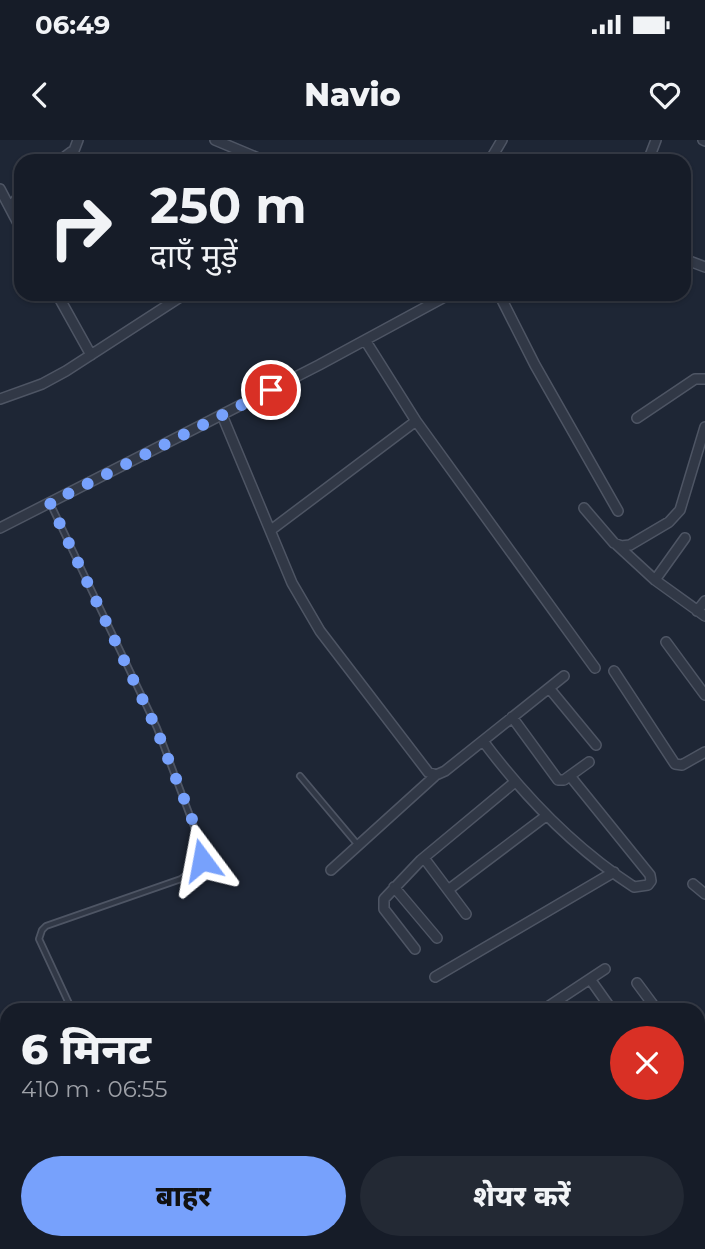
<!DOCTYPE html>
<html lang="hi">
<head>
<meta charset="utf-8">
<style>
	body { margin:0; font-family:Montserrat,"Noto Sans Devanagari",sans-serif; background:#232934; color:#f1f3f6; height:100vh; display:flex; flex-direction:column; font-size:26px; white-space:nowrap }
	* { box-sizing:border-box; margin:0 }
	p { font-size:23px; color:#9ea1a8 }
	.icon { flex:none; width:38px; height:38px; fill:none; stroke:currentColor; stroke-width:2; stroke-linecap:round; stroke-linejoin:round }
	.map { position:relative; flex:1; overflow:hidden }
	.side { position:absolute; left:0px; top:863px; width:705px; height:247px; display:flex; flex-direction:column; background:#161c28; border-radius:21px 21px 0 0; box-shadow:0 2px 5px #0004,0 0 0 2px #353a45 }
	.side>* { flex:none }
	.banner { position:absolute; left:14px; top:14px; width:677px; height:147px; border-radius:21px; box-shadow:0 2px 5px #0004,0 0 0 2px #353a45; background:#161c28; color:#f1f3f6; overflow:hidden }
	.pin { position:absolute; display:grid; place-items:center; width:60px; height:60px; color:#fff; margin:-30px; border:4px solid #fff; border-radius:50%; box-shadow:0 2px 7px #0007 }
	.me { position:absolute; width:77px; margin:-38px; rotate:347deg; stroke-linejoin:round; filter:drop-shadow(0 0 5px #0008) }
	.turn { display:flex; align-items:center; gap:24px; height:147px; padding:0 21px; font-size:32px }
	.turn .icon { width:91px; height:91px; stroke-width:2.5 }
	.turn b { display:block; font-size:49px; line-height:60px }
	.round { display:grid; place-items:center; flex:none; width:74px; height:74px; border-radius:37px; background:#232934 }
	.headline { display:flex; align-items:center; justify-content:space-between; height:119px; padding:0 21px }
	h1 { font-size:42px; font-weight:800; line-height:52px }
	.cta { display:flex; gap:14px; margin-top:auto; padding:14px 21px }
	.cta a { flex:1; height:80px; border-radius:42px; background:#77a1fc; color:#111; font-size:28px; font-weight:800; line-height:80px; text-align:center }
	.cta a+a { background:#232934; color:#f1f3f6 }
	.status { display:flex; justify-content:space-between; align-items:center; height:49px; padding:0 35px; background:#161c28; direction:ltr }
	.status svg { height:19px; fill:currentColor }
	header { display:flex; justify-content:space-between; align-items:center; height:91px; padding:0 21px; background:#161c28; font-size:32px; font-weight:800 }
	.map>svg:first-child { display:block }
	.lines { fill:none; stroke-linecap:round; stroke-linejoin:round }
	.service-casing { stroke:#4e5564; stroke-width:8 }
	.minor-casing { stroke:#4e5564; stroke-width:12 }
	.service { stroke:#313846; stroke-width:4.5 }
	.minor { stroke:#313846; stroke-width:9 }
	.route { stroke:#77a1fc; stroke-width:12; stroke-dasharray:0 21.6 }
</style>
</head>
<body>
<div class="status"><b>06:49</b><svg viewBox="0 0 49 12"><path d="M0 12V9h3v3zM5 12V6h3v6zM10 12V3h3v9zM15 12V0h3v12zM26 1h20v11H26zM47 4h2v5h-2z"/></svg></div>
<header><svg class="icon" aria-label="back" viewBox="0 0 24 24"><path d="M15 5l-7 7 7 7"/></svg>Navio<svg class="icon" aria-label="heart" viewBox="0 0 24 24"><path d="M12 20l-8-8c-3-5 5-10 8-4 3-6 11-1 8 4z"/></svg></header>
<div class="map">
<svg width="705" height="1109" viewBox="0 0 705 1109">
	<rect width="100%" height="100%" fill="#1e2635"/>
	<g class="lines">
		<defs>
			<path id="service" d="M50 363 157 588 204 713 199 726 181 739 46 786 42 790 39 799 72 870
				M300 636 358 705"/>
			<path id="minor" d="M215 0 265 21
				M703 0 705 1
				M59 21 71 12
				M70 21 78 0
				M487 21 492 17 502 0
				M648 21 656 0
				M0 49 21 89
				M10 68 21 53
				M684 119 705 127
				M57 154 91 215
				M499 154 535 225 618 371
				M365 200 416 281 595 528
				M0 259 42 244 66 231 185 154
				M222 275 292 443 320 491 428 632 436 635 445 631 564 536
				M637 278 695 239H705
				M584 368 614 403 621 406 630 405 669 382 680 370 705 287
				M0 388 319 225 450 154
				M271 390 416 281
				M617 405 655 440 705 476
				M655 440 685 398
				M697 471 705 461
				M666 502 705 555
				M614 531 675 624 682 625 705 612
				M549 548 596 605
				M512 577 558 640H564L589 622
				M483 601C525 657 574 708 634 747L648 745 651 741 650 735 570 636
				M424 718 466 774
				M331 730 436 635
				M693 744 705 754
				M394 747 437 798
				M448 750 546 676
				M415 809 384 769V759L421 720 515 642
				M435 837 614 732
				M590 839 612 870
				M637 843 657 870
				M543 870 605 829
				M698 907 705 901
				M698 927 705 936
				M578 1102 581 1109
				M388 1109 390 1102
				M675 1109 676 1102"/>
		</defs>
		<!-- service casing -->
		<use href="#service" class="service-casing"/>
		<!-- minor casing -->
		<use href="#minor" class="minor-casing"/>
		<!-- service -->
		<use href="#service" class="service"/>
		<!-- minor -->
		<use href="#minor" class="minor"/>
	</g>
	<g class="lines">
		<!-- route -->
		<path class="route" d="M202 720 203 707 156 588 50 363 271 250"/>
	</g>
</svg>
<div class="pin" style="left:271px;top:250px;background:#d93025"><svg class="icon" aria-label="arrive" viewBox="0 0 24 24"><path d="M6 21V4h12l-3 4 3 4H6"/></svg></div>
<svg class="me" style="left:202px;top:720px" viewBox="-20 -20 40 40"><path d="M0-17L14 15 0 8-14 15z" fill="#77a1fc" stroke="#fff" stroke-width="4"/></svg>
<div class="banner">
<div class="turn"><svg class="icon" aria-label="right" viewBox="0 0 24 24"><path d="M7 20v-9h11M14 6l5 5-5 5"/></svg><div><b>250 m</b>दाएँ मुड़ें</div></div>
</div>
<section class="side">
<div class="headline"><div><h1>6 मिनट</h1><p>410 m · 06:55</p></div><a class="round" style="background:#d93025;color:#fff"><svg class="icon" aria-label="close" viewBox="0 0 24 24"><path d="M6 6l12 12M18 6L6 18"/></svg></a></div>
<div class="cta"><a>बाहर</a><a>शेयर करें</a></div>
</section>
</div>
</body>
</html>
